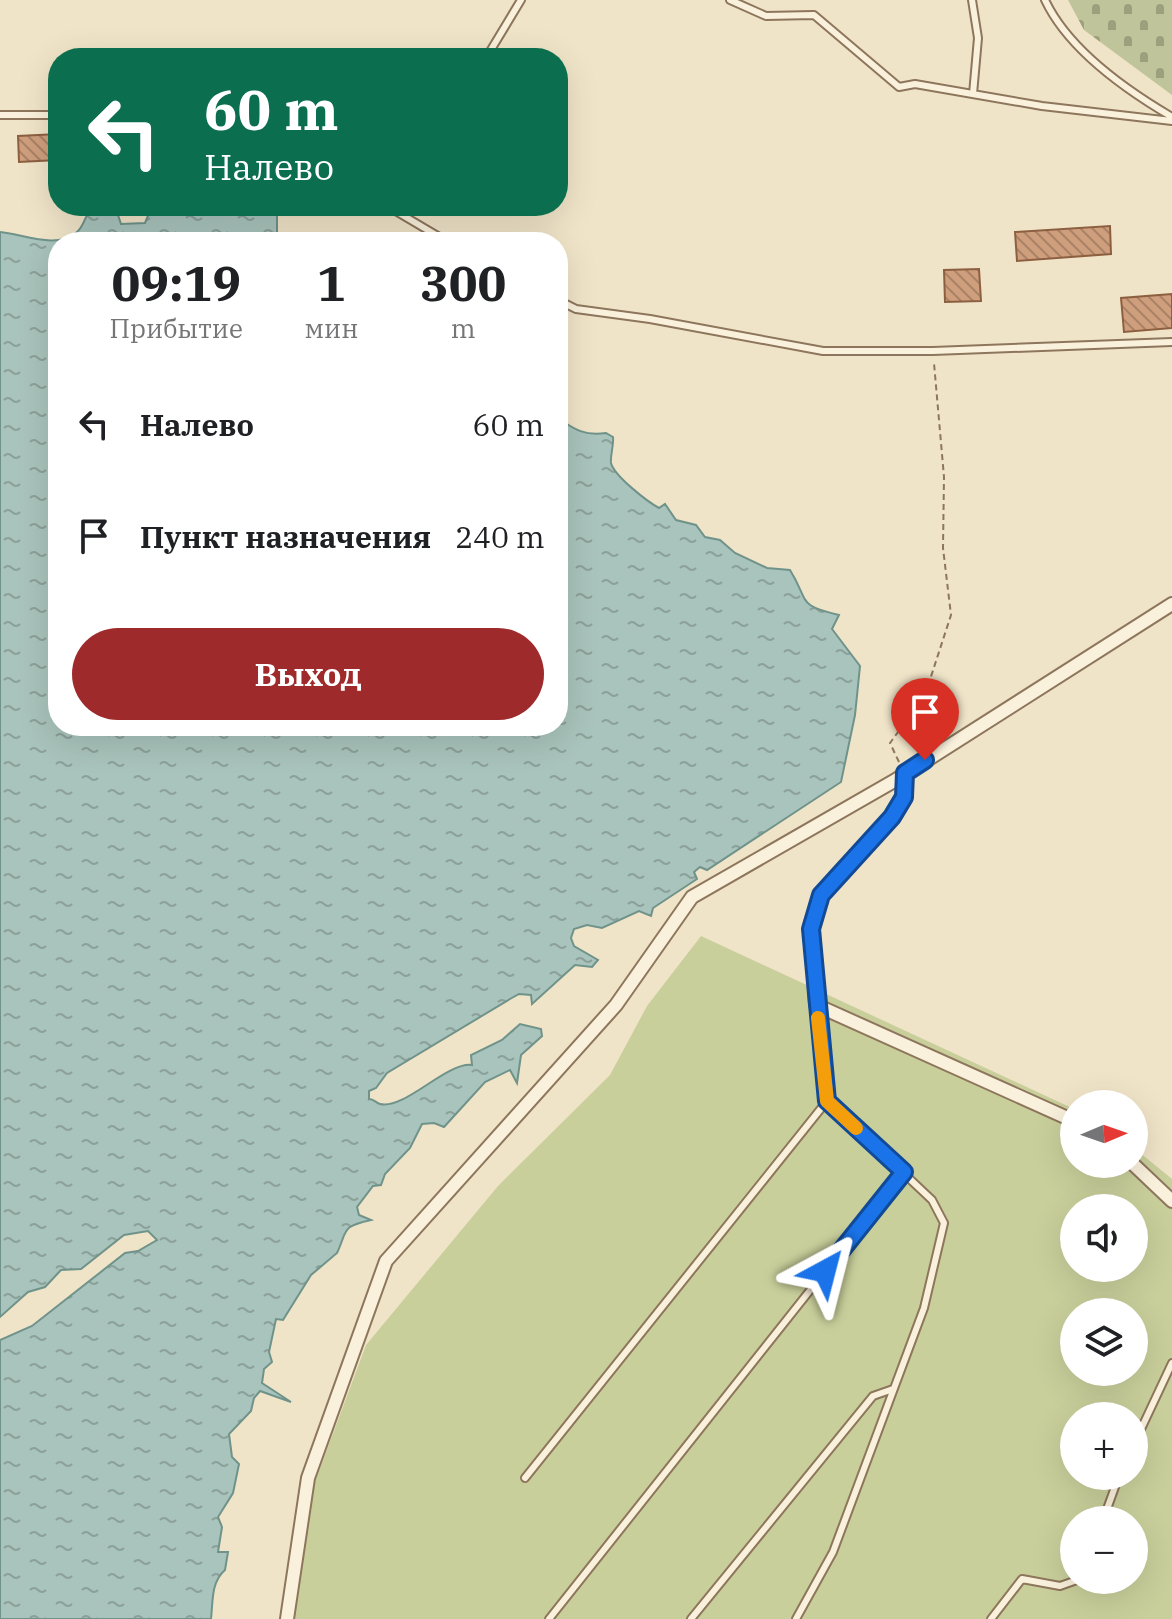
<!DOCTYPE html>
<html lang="ru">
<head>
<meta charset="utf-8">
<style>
	body { margin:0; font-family:"IBM Plex Serif",serif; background:#f2f2f2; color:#202124; height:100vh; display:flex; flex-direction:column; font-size:30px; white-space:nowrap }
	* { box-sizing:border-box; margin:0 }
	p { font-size:26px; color:#757577 }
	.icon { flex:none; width:44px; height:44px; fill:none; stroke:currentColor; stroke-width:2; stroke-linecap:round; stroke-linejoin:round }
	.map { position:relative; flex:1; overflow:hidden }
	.side { position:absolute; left:48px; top:232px; width:520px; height:504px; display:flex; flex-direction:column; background:#fff; border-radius:32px; box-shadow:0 8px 32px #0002 }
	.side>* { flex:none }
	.hud { position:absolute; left:48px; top:48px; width:520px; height:168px; border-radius:32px; box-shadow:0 8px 32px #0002; background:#0b6e4f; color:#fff; overflow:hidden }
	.needle { width:52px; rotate:88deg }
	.fabs { position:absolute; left:1060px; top:1090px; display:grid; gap:16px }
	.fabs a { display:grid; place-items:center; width:88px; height:88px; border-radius:50%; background:#fff; box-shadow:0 8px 32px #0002; font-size:40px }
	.pin { position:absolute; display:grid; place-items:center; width:68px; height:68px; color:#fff; margin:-82px -34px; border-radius:50% 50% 50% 0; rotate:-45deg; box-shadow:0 0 8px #0007 }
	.pin .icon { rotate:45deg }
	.me { position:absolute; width:88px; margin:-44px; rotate:38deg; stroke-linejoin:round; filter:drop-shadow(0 0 6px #0008) }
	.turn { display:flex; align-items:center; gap:28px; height:168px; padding:0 24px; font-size:36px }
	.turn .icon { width:104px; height:104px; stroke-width:2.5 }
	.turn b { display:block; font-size:56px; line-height:68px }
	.eta { display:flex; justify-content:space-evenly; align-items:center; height:136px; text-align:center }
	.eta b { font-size:48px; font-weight:800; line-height:56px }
	.button { display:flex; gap:16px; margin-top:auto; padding:16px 24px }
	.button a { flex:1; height:92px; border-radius:48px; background:#9e2a2b; color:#fff; font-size:32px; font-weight:800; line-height:92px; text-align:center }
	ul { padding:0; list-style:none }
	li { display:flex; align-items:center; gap:24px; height:112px; padding:0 24px }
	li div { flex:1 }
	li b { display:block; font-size:30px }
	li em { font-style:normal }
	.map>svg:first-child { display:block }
	.green { fill:#c9cf9b; fill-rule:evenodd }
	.cemetery { fill:url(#cemetery-stones) }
	.water { fill:url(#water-ripples); stroke:#6f938a; stroke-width:2 }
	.building { fill:url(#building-back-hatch); stroke:#8d5f41; stroke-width:2 }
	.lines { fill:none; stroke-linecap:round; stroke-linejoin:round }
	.service-casing { stroke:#8d765c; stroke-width:10 }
	.minor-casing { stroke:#8d765c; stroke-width:16 }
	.path { stroke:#8d765c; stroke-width:2; stroke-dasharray:6 4; stroke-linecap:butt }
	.service { stroke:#faf1dc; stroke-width:6 }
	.minor { stroke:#faf1dc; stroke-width:12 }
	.route-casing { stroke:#114b97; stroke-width:20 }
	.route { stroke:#1a73e8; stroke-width:14 }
	.slow { stroke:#f59e0b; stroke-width:14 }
</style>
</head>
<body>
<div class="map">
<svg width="1172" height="1619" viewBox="0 0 1172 1619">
	<defs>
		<pattern id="cemetery-stones" width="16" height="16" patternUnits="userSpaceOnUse" patternTransform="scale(2)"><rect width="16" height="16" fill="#bfc49a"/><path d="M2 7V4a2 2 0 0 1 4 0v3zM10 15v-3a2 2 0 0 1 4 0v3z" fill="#9ca07d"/></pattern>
		<pattern id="water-ripples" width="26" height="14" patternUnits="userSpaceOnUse" patternTransform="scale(2)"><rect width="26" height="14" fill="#a9c4bc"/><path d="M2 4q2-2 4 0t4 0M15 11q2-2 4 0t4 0" fill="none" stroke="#8ba098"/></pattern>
		<pattern id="building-back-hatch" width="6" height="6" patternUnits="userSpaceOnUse" patternTransform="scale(2)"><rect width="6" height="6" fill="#cf9f7d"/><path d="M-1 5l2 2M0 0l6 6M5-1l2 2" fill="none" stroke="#a98266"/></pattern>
	</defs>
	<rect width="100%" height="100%" fill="#f0e4c8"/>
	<!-- green -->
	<path class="green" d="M701 936 1074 1109V1164H1134V1148L1172 1179V1619H289L303 1514 366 1345 498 1186 610 1075 647 1006ZM1074 1208H1134V1268H1074ZM1074 1312H1134V1372H1074ZM1074 1416H1134V1476H1074ZM1074 1520H1134V1580H1074Z"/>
	<!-- cemetery -->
	<path class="cemetery" d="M1068 0H1172V95L1084 30Z"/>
	<!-- water -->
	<path class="water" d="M95 206H115L121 224 145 223 152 206H277V242H154L153 239 118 237V242H58V726H558V418C575 430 585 436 606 433L613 437C614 445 610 456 611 463 614 476 648 502 659 508L665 504 676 520 696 525 705 537 720 540 735 553 767 568 790 570C810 602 796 605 839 615L832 629 860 666 855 715 841 782 707 870 700 867 694 872 697 879 653 908 651 916 639 911 602 928 587 925 574 929 571 938 574 946 598 960 592 967 575 965 532 1004 531 995 519 994 510 999 387 1073 376 1088 369 1091V1099C374 1099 376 1103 380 1104 405 1110 446 1062 472 1065L471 1055 502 1040 520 1024 541 1029 542 1036 521 1055 517 1083 510 1070 485 1082 444 1127 434 1123 422 1124 410 1148 385 1174 381 1185 373 1186 357 1207 359 1215 371 1220C340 1227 348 1230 337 1253L311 1275 283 1320 276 1319 269 1352 272 1362 264 1369 262 1383 291 1402 260 1391 254 1398 251 1411 229 1434 232 1457 239 1464 233 1493 218 1517 222 1527 218 1552H228L225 1570C211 1582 213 1601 211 1619H0V1340L32 1326 125 1253 138 1251 157 1240 148 1231 124 1235 81 1269 61 1270 45 1287 28 1292 0 1317V232C23 234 57 250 77 232 86 224 84 213 95 206Z"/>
	<!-- building -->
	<path class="building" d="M58 134V160L19 162 18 136Z
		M1110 226 1111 254 1017 261 1015 232Z
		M979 269 981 301 945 302 944 270Z
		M1172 294V328L1124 332 1121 298Z"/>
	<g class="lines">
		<defs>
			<path id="service" d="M730 0 766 16 814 15 899 87 915 84 1042 106 1172 121
				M972 0 978 38 973 94
				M1045 0C1068 49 1126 90 1172 117
				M486 58 521 0
				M0 115H58
				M387 206 448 242
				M558 300 576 309 650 319 823 351H933L1172 342
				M1134 1444 1172 1363
				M525 1478 827 1101
				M1103 1520 1119 1476
				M549 1619 904 1172
				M691 1619 873 1396 893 1389
				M796 1619 833 1552 924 1308 944 1223 932 1200 827 1101 816 1005
				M991 1619 1022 1579 1060 1586 1077 1580"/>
			<path id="minor" d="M905 773 904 797 892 817 821 895 811 929 816 1005 1074 1121
				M1133 1164 1172 1201
				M287 1619 308 1478 386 1261 616 1005 692 897 894 781 1172 604"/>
		</defs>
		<!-- service casing -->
		<use href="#service" class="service-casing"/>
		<!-- minor casing -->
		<use href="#minor" class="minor-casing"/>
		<!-- path -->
		<path class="path" d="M899 762 890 743 925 695 951 615 943 548 944 477 934 363"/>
		<!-- service -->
		<use href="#service" class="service"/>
		<!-- minor -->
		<use href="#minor" class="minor"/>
	</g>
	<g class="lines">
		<defs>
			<path id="route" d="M825 1271 904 1172 827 1101 811 929 821 895 892 817 904 797 905 773 925 760"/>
		</defs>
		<!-- route casing -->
		<use href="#route" class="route-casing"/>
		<!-- route -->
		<use href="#route" class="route"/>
		<!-- slow -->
		<path class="slow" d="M818 1018 827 1101 856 1128"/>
	</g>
</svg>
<div class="fabs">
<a><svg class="needle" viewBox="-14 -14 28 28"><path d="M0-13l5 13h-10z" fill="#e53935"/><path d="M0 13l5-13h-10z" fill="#757577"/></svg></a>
<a><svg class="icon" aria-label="sound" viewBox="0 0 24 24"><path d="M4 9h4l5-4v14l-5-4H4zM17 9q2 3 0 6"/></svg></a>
<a><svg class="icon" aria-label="layers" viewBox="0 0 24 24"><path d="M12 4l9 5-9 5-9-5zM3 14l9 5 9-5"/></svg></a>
<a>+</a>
<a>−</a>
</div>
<div class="pin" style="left:925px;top:760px;background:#d93025"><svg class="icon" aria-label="arrive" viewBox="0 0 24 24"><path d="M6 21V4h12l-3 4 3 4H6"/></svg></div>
<svg class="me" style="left:825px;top:1271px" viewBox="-20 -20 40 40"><path d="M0-17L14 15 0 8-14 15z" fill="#1a73e8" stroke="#fff" stroke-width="4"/></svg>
<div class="hud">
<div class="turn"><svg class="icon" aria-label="left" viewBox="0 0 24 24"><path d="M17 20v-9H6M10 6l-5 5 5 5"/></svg><div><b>60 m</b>Налево</div></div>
</div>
<section class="side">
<div class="eta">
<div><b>09:19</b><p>Прибытие</p></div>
<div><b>1</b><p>мин</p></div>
<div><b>300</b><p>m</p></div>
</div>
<ul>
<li><svg class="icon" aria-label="left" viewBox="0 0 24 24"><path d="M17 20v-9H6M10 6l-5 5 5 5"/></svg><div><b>Налево</b></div><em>60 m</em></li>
<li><svg class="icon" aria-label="arrive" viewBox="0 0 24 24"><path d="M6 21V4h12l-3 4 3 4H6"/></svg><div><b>Пункт назначения</b></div><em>240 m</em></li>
</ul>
<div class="button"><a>Выход</a></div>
</section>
</div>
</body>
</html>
